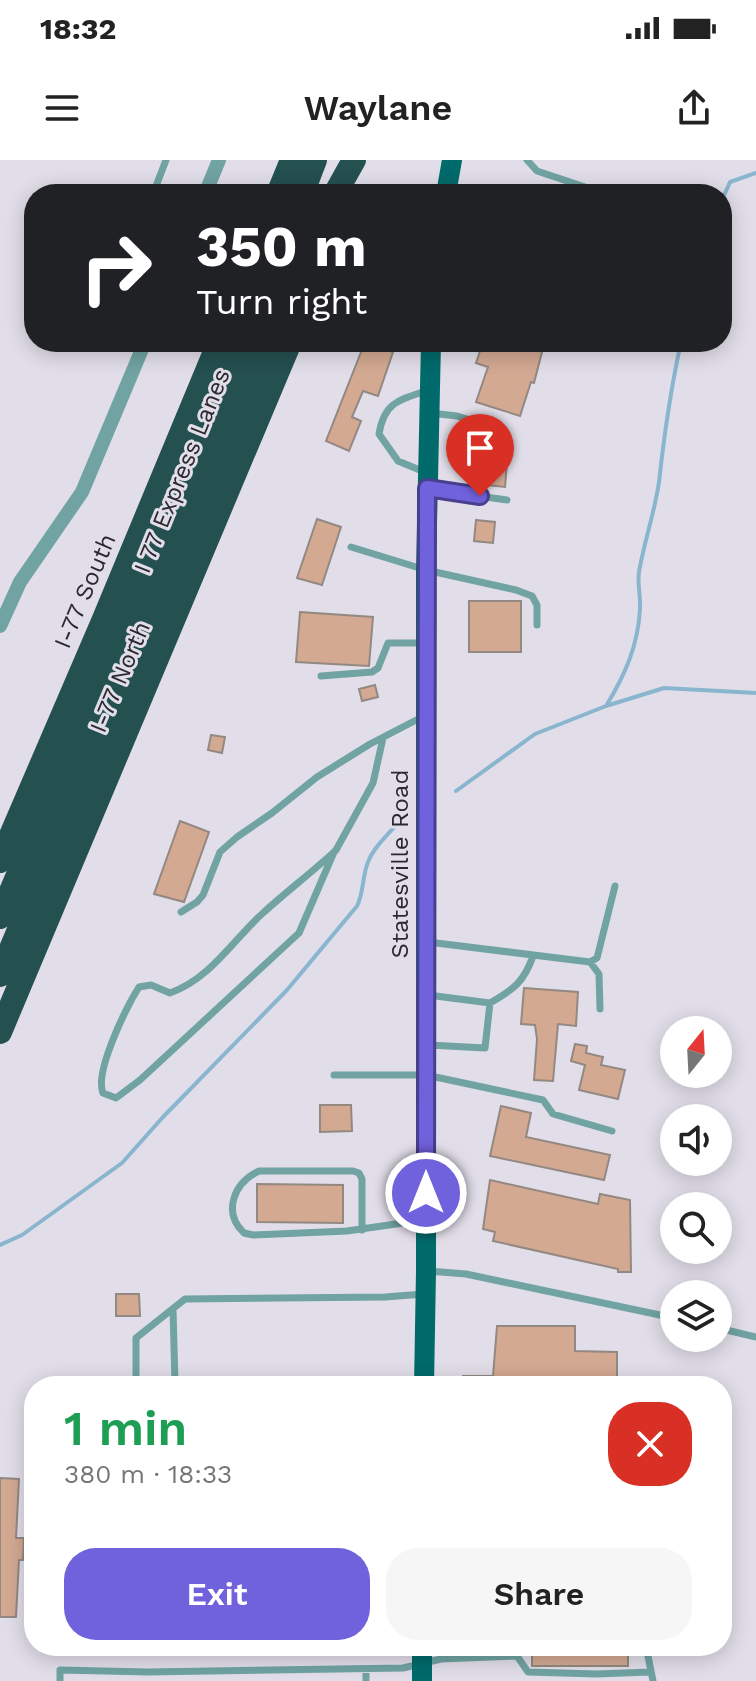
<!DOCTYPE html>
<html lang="en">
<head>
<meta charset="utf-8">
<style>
	body { margin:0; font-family:"Work Sans",sans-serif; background:#f6f6f6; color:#222; height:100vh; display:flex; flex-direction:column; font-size:30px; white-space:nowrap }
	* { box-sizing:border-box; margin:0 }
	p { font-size:26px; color:#767676 }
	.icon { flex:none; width:44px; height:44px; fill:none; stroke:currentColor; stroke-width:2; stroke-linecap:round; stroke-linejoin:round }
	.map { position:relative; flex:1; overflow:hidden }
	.details { position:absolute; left:24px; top:1216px; width:708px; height:280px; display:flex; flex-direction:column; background:#fff; border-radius:32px; box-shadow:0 4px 20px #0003 }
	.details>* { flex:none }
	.guide { position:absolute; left:24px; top:24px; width:708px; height:168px; border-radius:32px; box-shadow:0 4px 20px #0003; background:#202124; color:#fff; overflow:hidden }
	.needle { width:52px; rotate:18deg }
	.tools { position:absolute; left:660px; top:856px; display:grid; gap:16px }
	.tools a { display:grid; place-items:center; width:72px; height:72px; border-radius:50%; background:#fff; box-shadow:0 4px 20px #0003; font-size:40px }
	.pin { position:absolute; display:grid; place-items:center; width:68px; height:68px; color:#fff; margin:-82px -34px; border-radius:50% 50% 50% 0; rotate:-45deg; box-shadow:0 0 8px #0007 }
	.pin .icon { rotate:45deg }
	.me { position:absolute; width:88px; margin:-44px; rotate:0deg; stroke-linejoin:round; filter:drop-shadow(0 0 6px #0008) }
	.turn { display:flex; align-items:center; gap:28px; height:168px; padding:0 40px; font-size:36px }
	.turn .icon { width:104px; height:104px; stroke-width:2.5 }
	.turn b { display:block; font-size:56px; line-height:68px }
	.round { display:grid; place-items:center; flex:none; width:84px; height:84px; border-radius:32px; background:#f6f6f6 }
	.overview { display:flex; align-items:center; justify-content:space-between; height:136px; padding:0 40px }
	h1 { font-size:48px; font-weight:600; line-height:60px; color:#1e9e55 }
	.button { display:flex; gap:16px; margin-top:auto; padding:16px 40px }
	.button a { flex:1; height:92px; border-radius:32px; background:#7061dc; color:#fff; font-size:32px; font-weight:600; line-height:92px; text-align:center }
	.button a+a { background:#f6f6f6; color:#222 }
	.status { display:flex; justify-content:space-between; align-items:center; height:56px; padding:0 40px; background:#fff; direction:ltr }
	.status svg { height:22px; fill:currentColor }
	header { display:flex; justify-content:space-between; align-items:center; height:104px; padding:0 40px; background:#fff; font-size:36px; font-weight:600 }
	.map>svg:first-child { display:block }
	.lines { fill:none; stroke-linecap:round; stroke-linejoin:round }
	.stream { stroke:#8ab5cf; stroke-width:4 }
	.building { fill:#d3a992; stroke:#938882; stroke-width:2 }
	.lane { stroke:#70a3a2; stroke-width:7 }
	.street { stroke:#70a3a2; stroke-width:14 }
	.primary { stroke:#016a6b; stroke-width:20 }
	.highway { stroke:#255050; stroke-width:24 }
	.route-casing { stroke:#493f8f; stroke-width:20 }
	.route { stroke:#7061dc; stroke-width:14 }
	.labels { text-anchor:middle; stroke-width:6; stroke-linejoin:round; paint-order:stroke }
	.street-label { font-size:24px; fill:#2b292e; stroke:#e1dee9 }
</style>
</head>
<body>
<div class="status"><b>18:32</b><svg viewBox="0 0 49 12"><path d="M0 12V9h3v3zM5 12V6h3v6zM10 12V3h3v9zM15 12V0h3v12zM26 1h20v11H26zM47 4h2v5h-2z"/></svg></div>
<header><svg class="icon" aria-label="menu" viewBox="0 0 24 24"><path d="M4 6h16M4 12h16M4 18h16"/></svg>Waylane<svg class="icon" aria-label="share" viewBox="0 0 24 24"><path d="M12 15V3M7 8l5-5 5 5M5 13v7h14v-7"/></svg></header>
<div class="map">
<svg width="756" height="1521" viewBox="0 0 756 1521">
	<rect width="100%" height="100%" fill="#e1dee9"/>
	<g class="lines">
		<!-- stream -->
		<path class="stream" d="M722 40 730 22 756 13
			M606 546C625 515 638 486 640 449 641 436 637 424 639 412 644 382 655 351 659 322 664 276 671 228 681 182
			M456 631 535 574 606 546 664 528 756 533
			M0 1085 22 1075 122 1003 163 957 287 830 357 746C364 732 362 717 368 702 373 688 386 677 395 666"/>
	</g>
	<!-- building -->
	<path class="building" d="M365 182 393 192 378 236 363 231 352 257 361 261 349 291 326 281Z
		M483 182H516L542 192 534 223 531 222 520 256 476 242 488 207 476 203Z
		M480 301 507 303 505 327 478 324Z
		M317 359 341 367 322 425 297 418Z
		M476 360 495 362 493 383 474 381Z
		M469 441H521V492H469Z
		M300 452 373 457 369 506 296 502Z
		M375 525 378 537 362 541 359 529Z
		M211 575 225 577 222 593 208 590Z
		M180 661 209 672 184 742 154 734Z
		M524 828 578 832 576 866 558 864 553 921 534 920 537 879 535 865 521 864Z
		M575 884 587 886 586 893 603 897 601 905 625 910 618 939 579 930 585 905 571 901Z
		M320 945H351L352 971 320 972Z
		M501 946 531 953 526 977 610 995 604 1020 490 996Z
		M490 1020 598 1044 600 1034 630 1040 631 1112H618V1109L493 1081 495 1072 483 1069Z
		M257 1024 343 1025V1063L257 1062Z
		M116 1134H139L140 1156H116Z
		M497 1166H575V1191L617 1192V1226H463V1216H493Z
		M0 1318 19 1319 16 1378H24L23 1400H19L16 1457H0Z
		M532 1488 628 1489V1506H532Z"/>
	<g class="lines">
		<!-- lane -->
		<path class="lane" d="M527 0 537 11 606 34
			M153 34 166 0
			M426 231C398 240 384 243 379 274L398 301 427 313
			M430 253 457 256 490 266
			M429 329 507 340
			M351 387 426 410 516 430 532 436 537 445V465
			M321 516 372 512 378 508 388 483H424
			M334 692 299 773 140 920 116 938 103 933C94 912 127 846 139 827L151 825 170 833C210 819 232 781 263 753 286 732 311 713 334 692L336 690 373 623 383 578
			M181 752 197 742 203 735 220 692 237 677 272 653 317 617 370 584 424 556
			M428 782 590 802 597 798 615 726
			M590 802 599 814 600 849
			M428 835 490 843 485 888 429 885
			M490 843C514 829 524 822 533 796
			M334 915H426L543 940 553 954 612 971
			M362 1070V1019L359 1013 353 1011H259C234 1023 222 1052 244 1073L253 1075 347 1071 424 1060
			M428 1111 466 1114 674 1158
			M173 1149 175 1224 136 1223V1178L185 1139 385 1137 424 1134
			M718 1168 756 1177
			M646 1486 653 1521
			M517 1496 528 1512 596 1514 651 1512
			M60 1521V1510L148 1512 403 1508 441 1499 517 1496 526 1486
			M366 1521V1509"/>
		<!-- street -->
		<path class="street" d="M205 34 219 0
			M0 466 20 422 82 332 145 182"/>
		<!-- primary -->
		<path class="primary" d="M446 34 452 0
			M424 1226 426 1111V410L431 182
			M422 1486V1521"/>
		<!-- highway -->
		<path class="highway" d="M278 34 292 0
			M302 34 315 0
			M335 34 354 0
			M0 701 104 459 219 182
			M0 757 124 468 243 182
			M0 815 266 182
			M0 872 290 182"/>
	</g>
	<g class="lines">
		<defs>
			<path id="route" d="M426 1033 427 328 480 336"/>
		</defs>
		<!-- route casing -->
		<use href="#route" class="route-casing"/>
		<!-- route -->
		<use href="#route" class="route"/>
	</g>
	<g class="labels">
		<!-- street labels -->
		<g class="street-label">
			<text transform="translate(182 311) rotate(-68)" y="8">I 77 Express Lanes</text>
			<text transform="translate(85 431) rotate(-67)" y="8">I-77 South</text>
			<text transform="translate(120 517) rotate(-67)" y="8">I-77 North</text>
			<text transform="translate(400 704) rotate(-90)" y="8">Statesville Road</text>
		</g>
	</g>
</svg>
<div class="tools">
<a><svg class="needle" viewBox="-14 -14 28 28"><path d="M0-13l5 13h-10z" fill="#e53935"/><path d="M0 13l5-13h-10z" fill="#767676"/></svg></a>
<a><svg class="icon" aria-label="sound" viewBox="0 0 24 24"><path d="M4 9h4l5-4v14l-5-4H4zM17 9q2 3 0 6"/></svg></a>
<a><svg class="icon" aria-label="search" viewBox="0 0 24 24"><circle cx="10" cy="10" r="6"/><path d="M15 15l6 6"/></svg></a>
<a><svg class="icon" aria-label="layers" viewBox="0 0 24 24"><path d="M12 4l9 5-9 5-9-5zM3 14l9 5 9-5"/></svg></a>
</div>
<div class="pin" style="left:480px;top:336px;background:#d93025"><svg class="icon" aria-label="arrive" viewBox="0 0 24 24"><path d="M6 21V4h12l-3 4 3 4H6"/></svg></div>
<svg class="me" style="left:426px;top:1033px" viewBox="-20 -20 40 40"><circle r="17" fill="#7061dc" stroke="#fff" stroke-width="3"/><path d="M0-11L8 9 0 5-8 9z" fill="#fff"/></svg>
<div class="guide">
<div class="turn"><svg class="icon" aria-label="right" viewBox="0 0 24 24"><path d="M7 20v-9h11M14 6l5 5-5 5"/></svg><div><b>350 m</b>Turn right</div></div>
</div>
<section class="details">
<div class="overview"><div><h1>1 min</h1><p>380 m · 18:33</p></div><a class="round" style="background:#d93025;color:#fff"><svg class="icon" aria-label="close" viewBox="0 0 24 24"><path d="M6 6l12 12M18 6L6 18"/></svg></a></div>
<div class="button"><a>Exit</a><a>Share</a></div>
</section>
</div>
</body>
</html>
